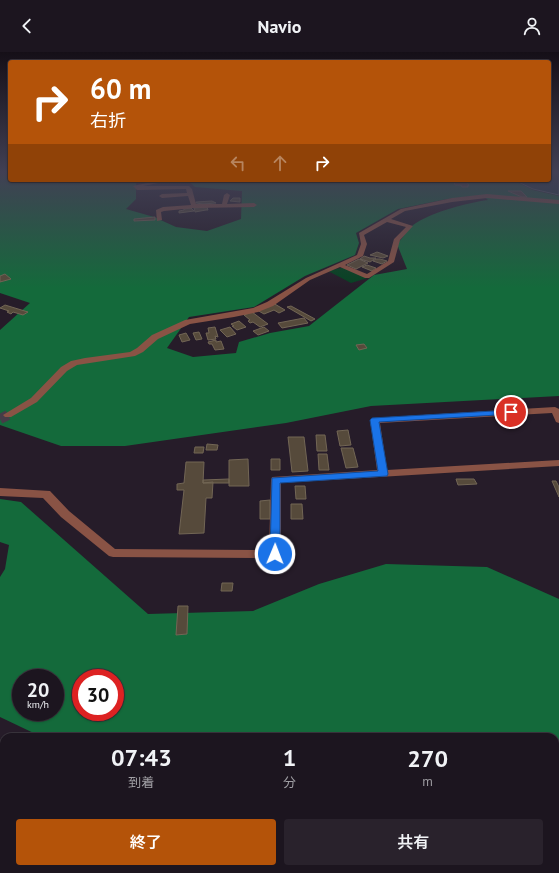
<!DOCTYPE html>
<html lang="ja">
<head>
<meta charset="utf-8">
<style>
	body { margin:0; font-family:"PT Sans","Noto Sans JP",sans-serif; background:#29222c; color:#f1f3f6; height:100vh; display:flex; flex-direction:column; font-size:15px; white-space:nowrap }
	* { box-sizing:border-box; margin:0 }
	p { font-size:13px; color:#a09fa4 }
	.icon { flex:none; width:22px; height:22px; fill:none; stroke:currentColor; stroke-width:2; stroke-linecap:round; stroke-linejoin:round }
	.map { position:relative; flex:1; overflow:hidden }
	.drawer { position:absolute; left:0px; top:681px; width:559px; height:140px; display:flex; flex-direction:column; background:#1c151f; border-radius:12px 12px 0 0; box-shadow:0 1px 3px #0004,0 0 0 1px #3a343d }
	.drawer>* { flex:none }
	.hud { position:absolute; left:8px; top:8px; width:543px; height:122px; border-radius:4px; box-shadow:0 1px 3px #0004,0 0 0 1px #3a343d; background:#b45309; color:#fff; overflow:hidden }
	.speed { position:absolute; left:12px; top:617px; display:flex; gap:8px; font-size:20px; font-weight:700; text-align:center }
	.speed>* { display:grid; place-content:center; width:52px; height:52px; border-radius:50%; background:#1c151f; box-shadow:0 1px 3px #0004,0 0 0 1px #3a343d; line-height:1 }
	.speed small { font-size:10px; font-weight:400 }
	.speed .limit { border:6px solid #d22; background:#fff; color:#111 }
	.pin { position:absolute; display:grid; place-items:center; width:34px; height:34px; color:#fff; margin:-17px; border:2px solid #fff; border-radius:50%; box-shadow:0 1px 4px #0007 }
	.me { position:absolute; width:44px; margin:-22px; rotate:1deg; stroke-linejoin:round; filter:drop-shadow(0 0 3px #0008) }
	.turn { display:flex; align-items:center; gap:14px; height:84px; padding:0 16px; font-size:18px }
	.turn .icon { width:52px; height:52px; stroke-width:2.5 }
	.turn b { display:block; font-size:28px; line-height:34px }
	.lanes { display:flex; align-items:center; height:38px; padding:0 16px; background:#0003; justify-content:center; gap:20px; direction:ltr }
	.lanes .off { opacity:.35 }
	.eta { display:flex; justify-content:space-evenly; align-items:center; height:68px; text-align:center }
	.eta b { font-size:24px; font-weight:600; line-height:28px }
	.action { display:flex; gap:8px; margin-top:auto; padding:8px 16px }
	.action a { flex:1; height:46px; border-radius:4px; background:#b45309; color:#fff; font-size:16px; font-weight:600; line-height:46px; text-align:center }
	.action a+a { background:#29222c; color:#f1f3f6 }
	header { display:flex; justify-content:space-between; align-items:center; height:52px; padding:0 16px; background:#1c151f; font-size:18px; font-weight:600 }
	.map>svg:first-child { display:block }
	.green { fill:#074222 }
	.forest { fill:#146a3b; fill-rule:evenodd }
	.water { fill:#163942; stroke:#5a7079 }
	.building { fill:#564a3b; stroke:#726655 }
	.lines { fill:none; stroke-linecap:round; stroke-linejoin:round }
	.minor-tunnel { stroke:#463c48; stroke-width:10; stroke-dasharray:10 4.5; stroke-linecap:butt }
	.minor { fill:#895345; fill-rule:evenodd }
	.major { fill:#f38367; fill-rule:evenodd }
	.route { fill:#1a73e8; stroke:#114b97 }
</style>
</head>
<body>
<header><svg class="icon" aria-label="back" viewBox="0 0 24 24"><path d="M15 5l-7 7 7 7"/></svg>Navio<svg class="icon" aria-label="person" viewBox="0 0 24 24"><circle cx="12" cy="8" r="4"/><path d="M4 21q1-7 8-7t8 7"/></svg></header>
<div class="map">
<svg width="559" height="821" viewBox="0 0 559 821">
	<rect width="100%" height="100%" fill="#261c29"/>
	<!-- green -->
	<path class="green" d="M345 215 368 226 351 231 328 219Z"/>
	<!-- forest -->
	<path class="forest" d="M0 121H10V128H103V131L136 129V147L126 157 154 165 176 175 207 179 241 167 242 139 195 135 187 128H513L533 138 559 144V344L371 354 286 371 125 394H61L0 373V278L30 251 0 241ZM482 143 488 148C467 151 435 159 416 171 409 175 403 186 397 192L407 217 374 223 309 274 270 281 239 290 236 301 193 305 167 296 189 265 254 255 305 224 355 203 359 191 356 181 398 157 447 147Z
		M0 447 21 450 148 562 253 559 319 532 386 512 487 515 559 547V733H555V685H42L0 665V525L5 517 9 493 0 490ZM21 626H55V660H21ZM81 626H115V660H81Z"/>
	<!-- water -->
	<path class="water" d="M549 121H559V143L533 137 514 128H549Z"/>
	<!-- building -->
	<path class="building" d="M454 130H467L469 134H467L468 135H462L461 133H455Z
		M508 139H521L527 145H522Z
		M233 146H240V150L230 149Z
		M212 149 216 151 203 152 196 151V150Z
		M207 155 208 158H206L195 160 194 156Z
		M191 156 194 159 179 161V159L184 158V157Z
		M155 165V168L134 169V167Z
		M377 200 380 201 388 204 383 206 370 203Z
		M364 204 370 206H376L370 210 360 207Z
		M359 207 368 211 356 217 347 213Z
		M376 207H380L387 209 382 212 373 209Z
		M367 213 376 216 372 219 362 215Z
		M5 222 11 227 0 230V224Z
		M273 251 285 258 279 261 274 258 264 262 257 258Z
		M5 253 28 260 23 263 13 260 11 262 7 260 9 259 0 256Z
		M291 254 315 267 311 269 287 255Z
		M252 260 268 272 260 275 253 270 250 271 248 269 250 268 244 263Z
		M304 266 308 271 282 276 278 271Z
		M239 269 246 275 237 278 232 274H234L231 272Z
		M215 275 218 285 215 284 216 287 208 288 206 281H209L208 276Z
		M230 275 236 282 227 285 220 278Z
		M264 275 269 279 258 283 253 279Z
		M199 280 202 287 196 288 193 281Z
		M186 281 190 288 182 290 179 283Z
		M216 288V290L221 289 224 297 215 298 212 292H209L208 290Z
		M364 292 367 296 359 298 356 293Z
		M348 378 351 393 340 394 337 379Z
		M316 383H325L327 399H317Z
		M288 385H304L308 419 292 420Z
		M207 392 218 393 217 398H206Z
		M195 395H204L203 401H194Z
		M341 396H353L358 415 346 416Z
		M318 402H327L329 418H319Z
		M248 407 249 434H229V408Z
		M271 407H280V418H271Z
		M186 410H204L203 431 213 430 212 446H206L204 481 179 482 184 438H177V432L184 431Z
		M229 427V431H203V428Z
		M456 427H474L477 432 458 433Z
		M552 429H556L559 435V445Z
		M295 434H305L306 447H296Z
		M270 448V467H260V449Z
		M291 452H302L303 467H291Z
		M222 531H233L232 539H221Z
		M178 554H188L187 582 176 583Z
		M32 817H41L48 821H29Z
		M452 817H464V821H452Z
		M474 817H554V821H473Z"/>
	<g class="lines">
		<!-- minor-tunnel -->
		<path class="minor-tunnel" d="M0 367 8 363"/>
		<!-- minor -->
		<path class="minor" d="M161 128H173L143 134H189L192 137 196 152H222L224 143 227 141 230 143 227 152 254 151 257 153 254 155 194 156 164 159 161 160 162 168 157 169 156 158 163 155 191 153 188 144 162 146 159 144 162 142 187 141 186 137 137 138 133 134Z
			M487 142 559 148V152L487 146 452 150 405 159 391 167 413 174 400 188 394 210 369 226H365L340 215 310 228 273 254 258 260 234 265 190 272 158 287 143 300 135 304 77 313 67 319 37 350 11 365H5L3 363 31 346 61 315 71 309 85 306 130 300 137 296 152 283 185 268 253 256 267 250 306 226 357 203 361 192 359 181 401 157 452 146ZM387 170 406 175 394 187 388 209 367 222 345 213 363 204 367 192 364 183Z
			M555 355 559 357V371L556 370 552 361 380 371 387 418 559 408V414L281 431V502L279 505 275 506 113 505 109 504 61 465 43 446 0 444V436L50 439 69 459 115 497 269 498 271 428 272 425 377 418 370 368 372 366Z"/>
		<!-- major -->
		<path class="major" d="M0 760 4 762V779L0 777Z
			M73 817H95L96 821H74Z"/>
	</g>
	<!-- sky -->
	<linearGradient id="sky" x2="0" y2="1"><stop stop-color="#150f17"/><stop offset="0.51" stop-color="#414054"/><stop offset="1" stop-color="#414054" stop-opacity="0"/></linearGradient>
	<rect width="559" height="236" fill="url(#sky)"/>
	<!-- route -->
	<path class="route" d="M511 358H514V362L379 370 388 422 387 424 280 431V502L275 506 271 504 270 502 272 426 378 419 370 368 372 366Z"/>
</svg>
<div class="speed"><div>20<small>km/h</small></div><div class="limit">30</div></div>
<div class="pin" style="left:511px;top:360px;background:#d93025"><svg class="icon" aria-label="arrive" viewBox="0 0 24 24"><path d="M6 21V4h12l-3 4 3 4H6"/></svg></div>
<svg class="me" style="left:275px;top:502px" viewBox="-20 -20 40 40"><circle r="17" fill="#1a73e8" stroke="#fff" stroke-width="3"/><path d="M0-11L8 9 0 5-8 9z" fill="#fff"/></svg>
<div class="hud">
<div class="turn"><svg class="icon" aria-label="right" viewBox="0 0 24 24"><path d="M7 20v-9h11M14 6l5 5-5 5"/></svg><div><b>60 m</b>右折</div></div>
<div class="lanes"><svg class="icon off" aria-label="left" viewBox="0 0 24 24"><path d="M17 20v-9H6M10 6l-5 5 5 5"/></svg><svg class="icon off" aria-label="ahead" viewBox="0 0 24 24"><path d="M12 20V5M6 11l6-6 6 6"/></svg><svg class="icon" aria-label="right" viewBox="0 0 24 24"><path d="M7 20v-9h11M14 6l5 5-5 5"/></svg></div>
</div>
<section class="drawer">
<div class="eta">
<div><b>07:43</b><p>到着</p></div>
<div><b>1</b><p>分</p></div>
<div><b>270</b><p>m</p></div>
</div>
<div class="action"><a>終了</a><a>共有</a></div>
</section>
</div>
</body>
</html>
